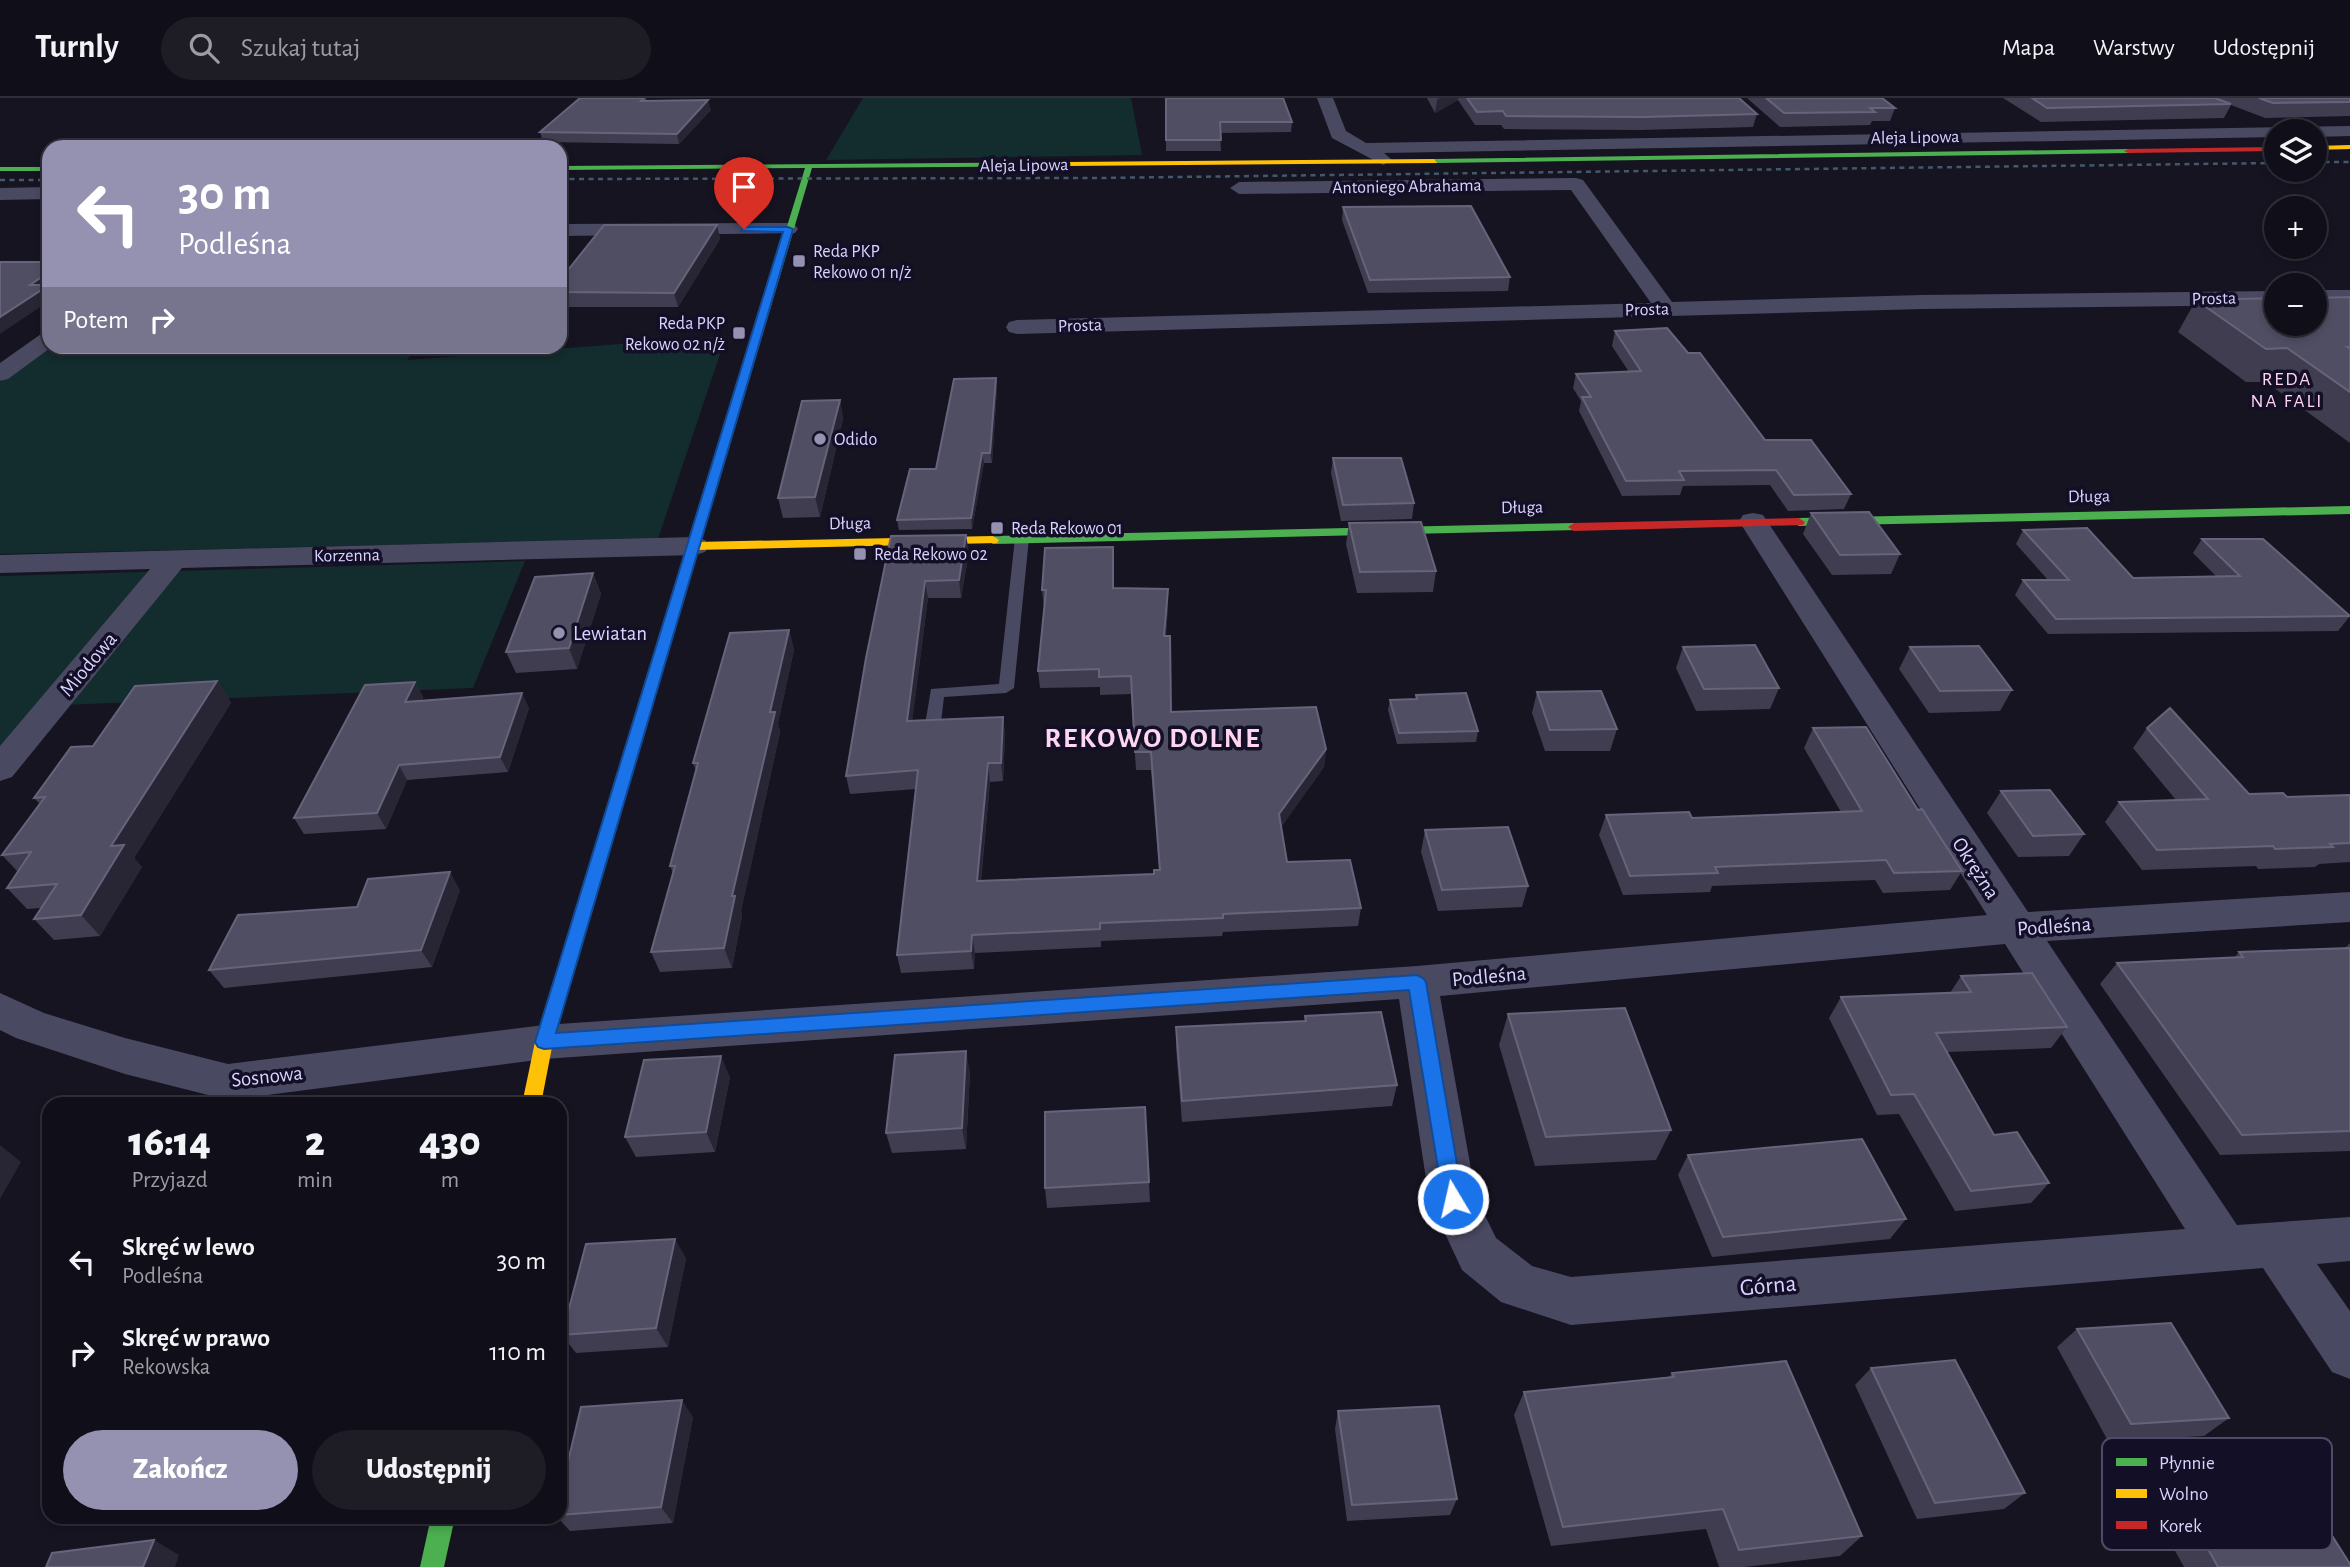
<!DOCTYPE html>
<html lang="pl">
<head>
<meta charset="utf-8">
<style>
	body { margin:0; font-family:"Alegreya Sans",sans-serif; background:#1e1d26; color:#f1f3f6; height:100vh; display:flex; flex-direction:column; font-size:26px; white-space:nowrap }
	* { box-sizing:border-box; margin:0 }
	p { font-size:23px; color:#9c9ca2 }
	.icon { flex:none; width:38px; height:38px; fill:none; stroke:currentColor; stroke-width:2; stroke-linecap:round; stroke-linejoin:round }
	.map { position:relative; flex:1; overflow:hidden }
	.details { position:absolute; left:42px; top:999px; width:525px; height:427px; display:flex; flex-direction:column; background:#100f19; border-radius:21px; box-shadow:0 4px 10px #0003,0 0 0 2px #302f38 }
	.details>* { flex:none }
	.top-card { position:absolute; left:42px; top:42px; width:525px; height:214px; border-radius:21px; box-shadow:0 4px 10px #0003,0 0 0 2px #302f38; background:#9591b1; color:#fff; overflow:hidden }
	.buttons { position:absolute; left:2264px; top:21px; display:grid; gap:14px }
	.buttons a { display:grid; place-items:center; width:63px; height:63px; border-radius:50%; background:#100f19; box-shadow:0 4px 10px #0003,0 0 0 2px #302f38; font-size:35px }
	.pin { position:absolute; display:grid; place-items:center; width:60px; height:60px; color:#fff; margin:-72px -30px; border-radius:50% 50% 50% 0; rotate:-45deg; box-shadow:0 0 7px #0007 }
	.pin .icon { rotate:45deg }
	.me { position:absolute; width:77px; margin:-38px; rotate:351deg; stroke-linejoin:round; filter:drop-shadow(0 0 5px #0008) }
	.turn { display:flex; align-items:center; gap:24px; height:147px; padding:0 21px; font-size:32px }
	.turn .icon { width:91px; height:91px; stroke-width:2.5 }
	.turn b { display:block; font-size:49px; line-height:60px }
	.then { display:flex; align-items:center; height:66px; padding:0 21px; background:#0003; gap:14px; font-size:26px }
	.eta { display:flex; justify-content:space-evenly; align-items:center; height:119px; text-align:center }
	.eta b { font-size:42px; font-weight:800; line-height:49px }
	.primary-button { display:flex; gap:14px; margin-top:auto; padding:14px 21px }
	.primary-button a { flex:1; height:80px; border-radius:42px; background:#9591b1; color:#fff; font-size:28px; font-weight:800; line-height:80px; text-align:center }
	.primary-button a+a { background:#1e1d26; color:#f1f3f6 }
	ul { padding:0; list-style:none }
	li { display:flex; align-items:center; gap:21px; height:91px; padding:0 21px }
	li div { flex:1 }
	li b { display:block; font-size:26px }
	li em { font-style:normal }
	header { display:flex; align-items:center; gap:42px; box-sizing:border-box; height:98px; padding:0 35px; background:#100f19; border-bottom:2px solid #302f38 }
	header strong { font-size:33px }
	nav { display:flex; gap:38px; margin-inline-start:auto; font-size:24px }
	.search { width:490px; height:63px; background:#1e1d26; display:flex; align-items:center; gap:18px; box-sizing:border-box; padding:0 24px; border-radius:38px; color:#9c9ca2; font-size:26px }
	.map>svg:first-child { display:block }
	.green { fill:#132c2d }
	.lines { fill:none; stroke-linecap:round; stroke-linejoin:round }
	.lane { fill:#4a4962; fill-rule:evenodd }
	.street { fill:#4a4962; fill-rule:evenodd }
	.fast { fill:#4caf50; fill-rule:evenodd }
	.slow { fill:#ffc107; fill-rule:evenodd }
	.jam { fill:#c62828; fill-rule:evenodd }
	.rail { stroke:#43596b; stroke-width:2.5; stroke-dasharray:5 4.5; stroke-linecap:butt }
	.wall { fill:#403d50 }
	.shaded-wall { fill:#282635 }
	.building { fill:#504e63; stroke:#66637b; stroke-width:2 }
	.route { fill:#1a73e8; stroke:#114b97; stroke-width:2 }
	.poi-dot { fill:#9591b1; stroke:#130f26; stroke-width:2.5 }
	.labels { text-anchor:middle; stroke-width:7; stroke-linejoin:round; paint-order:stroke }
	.far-street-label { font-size:18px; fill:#d9d4ff; stroke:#130f26 }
	.far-poi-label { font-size:18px; fill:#d9d4ff; stroke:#130f26; text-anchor:start }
	.far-neighbourhood-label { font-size:19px; letter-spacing:2px; fill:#ffd6f0; stroke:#130f26 }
	.poi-label { font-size:21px; fill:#d9d4ff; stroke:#130f26; text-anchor:start }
	.street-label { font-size:21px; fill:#d9d4ff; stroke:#130f26 }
	.near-street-label { font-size:24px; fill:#d9d4ff; stroke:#130f26 }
	.district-label { font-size:28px; font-weight:bold; letter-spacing:2px; fill:#ffd6f0; stroke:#130f26 }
	.key { fill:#130f26; stroke:#4e4a67; stroke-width:2 }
	.key-label { font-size:19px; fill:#d9d4ff }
</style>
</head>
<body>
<header>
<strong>Turnly</strong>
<div class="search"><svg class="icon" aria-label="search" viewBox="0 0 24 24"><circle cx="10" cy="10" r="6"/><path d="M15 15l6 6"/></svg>Szukaj tutaj</div>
<nav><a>Mapa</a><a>Warstwy</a><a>Udostępnij</a></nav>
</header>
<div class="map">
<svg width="2350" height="1469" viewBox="0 0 2350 1469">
	<rect width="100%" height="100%" fill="#161421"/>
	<!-- green -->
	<path class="green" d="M863 0H1131L1142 57 826 62Z
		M726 238 658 441 0 456V284L49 248 417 249 407 262Z
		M525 463 473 590 40 608 0 657V478Z"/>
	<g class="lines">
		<!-- lane -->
		<path class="lane" d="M1022 436 1029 440 1014 590 1006 595 944 599 940 633 932 638 926 637 924 633 931 591 999 586 1015 440Z"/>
		<!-- street -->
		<path class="street" d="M1317 0H1333L1346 33 1366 45 2350 28V38L2315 39V33H2277V39L1384 55 1392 62 1383 67 1332 40Z
			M1576 80 1583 82 1672 204 1922 197 2277 193V207L1922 211 1017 236 1009 234 1006 229 1009 224 1017 222 1651 205 1571 92 1239 96 1230 90 1239 84Z
			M49 89V101L0 102V90Z
			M788 125 795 127 798 131 795 135 560 138V126Z
			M2315 192H2350V206H2315Z
			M49 234V248H53L8 281 0 283V265L41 236Z
			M1753 415 1763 417 1767 423 2028 814 2350 794V824L2047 843 2237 1127 2350 1119V1163L2317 1166 2350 1213V1281L2332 1274 2263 1170 1571 1227 1501 1204 1462 1172 1429 1101 1399 901 544 961 228 1002 125 976 16 940 0 932V895L44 915 125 940 228 966 544 927 1417 868 1987 817 1739 423 1743 417ZM2005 846 2185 1131 1571 1179 1532 1168 1496 1140 1476 1099 1440 898Z
			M695 439 705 442 709 448 705 454 695 457 182 470 12 679 0 683V648L150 471 0 475V457Z"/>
		<!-- fast -->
		<path class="fast" d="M2128 51 2131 55 1434 65 1430 63 1434 61Z
			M1067 64 1070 68 812 70 638 656 636 659H626L624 656 805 70 560 72V68Z
			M0 69H49V73H0Z
			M2350 408V416L1799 428 1793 424 1799 420Z
			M1574 425 1578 426V432L993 446 987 442 993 438Z
			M431 1419H455L444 1469H420Z"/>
		<!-- slow -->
		<path class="slow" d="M2350 47V51L2315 52V48Z
			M1434 61 1437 65 1067 68 1063 66 1067 64Z
			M993 438 999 442 997 445 695 452 689 448 695 444Z
			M631 651 638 656 553 944 541 1006H522L535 944 624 656Z"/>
		<!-- jam -->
		<path class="jam" d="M2277 49V53L2128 55 2124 53 2128 51Z
			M1799 420 1805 424 1803 427 1574 433 1568 429 1574 425Z"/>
		<!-- rail -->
		<path class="rail" d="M2315 64H2350
			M560 81 1098 80 2277 65
			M0 82H49"/>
	</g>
	<!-- wall -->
	<path class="wall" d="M580 0H646L647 3 711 12 679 46 543 44 540 34Z
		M1166 0 1292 24 1291 34 1220 35 1221 53H1166Z
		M1427 0H1739L1757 16 1753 29 1640 32 1504 31 1501 27H1475L1458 2 1435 15Z
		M1747 0H1882L1895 10 1890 23H1872L1870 27 1780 29Z
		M2003 0H2350V18L2265 20 2231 7 2224 20 2041 24Z
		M1343 109 1510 179 1508 193 1368 195 1342 122Z
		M717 127 720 141 678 209H560V182Z
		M2350 199V345L2266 284H2246L2178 234 2196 202Z
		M1615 233 1688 255 1765 342 1851 396 1844 411 1788 413 1770 387 1683 388 1680 397 1622 398 1579 313 1581 303 1573 290 1576 276 1629 274 1612 248Z
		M996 280 997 290 992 365H984L972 431 899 432 897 422 936 371Z
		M840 302 843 321 820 419 783 420 778 400Z
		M1333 360 1414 405 1412 421 1341 423 1331 375Z
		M1811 415 1900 456 1891 476 1832 477 1803 436Z
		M1349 425 1436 473 1433 494 1357 495 1346 446Z
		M2023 432 2133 480 2216 478 2193 455 2202 441 2350 518 2338 533 2048 536 2015 497 2023 482H2048L2016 446Z
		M891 438 969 454 961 500H928L912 623 1003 619 1005 637 1003 683 990 684 981 783 1154 776 1159 772 1151 672H1136L1131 596 1100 597V589L1040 590 1038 573 1044 510 1042 492 1114 466 1113 490 1168 491V509L1166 538 1171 614 1326 651 1324 669 1281 729 1287 764 1361 810 1358 828 1223 834 1222 838 1101 843V849L975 855 974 871 901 875 897 857 916 691 850 696 846 678Z
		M593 475 601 496 577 571 516 575 506 554Z
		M789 532 794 552 778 625 780 634 741 813 742 818 732 870 660 874 651 854 673 775 670 768 696 673 693 665Z
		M1683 549 1779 590 1770 611 1696 613 1676 570Z
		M1910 549 2012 592 2000 613 1929 615 1899 571Z
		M217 583 231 605 134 760 142 769 100 838 54 842 34 821 41 810 27 811 7 790 18 774 2 757 40 706 34 700 93 648Z
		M415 584 423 599 421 603 529 610 508 674 407 682 386 731 304 736 294 720Z
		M1537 594 1617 631 1610 653H1545L1532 615Z
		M1416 597 1478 633 1476 644 1397 646 1388 612 1390 602 1416 601Z
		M1813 630 1918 712 1962 773 1950 792 1883 795 1875 782 1712 788 1710 794 1623 797 1599 737 1606 717 1692 720 1841 714 1804 650Z
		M2147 630 2249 696 2287 699 2350 697V764L2319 766 2315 769 2258 771 2256 768 2142 772 2105 724 2119 704 2176 702 2133 650Z
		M2001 693 2084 736 2069 758 2018 759 1987 715Z
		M1425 732 1528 788 1522 809 1438 813 1421 754Z
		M460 792 432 869 224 890 209 872 357 809Z
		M2350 845V1053L2220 1057 2100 886 2117 865 2234 860 2239 854 2345 850Z
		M1961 878 2067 929 2051 950 1947 954 1994 1037 2049 1085 2031 1105 1955 1113 1899 1016 1877 1017 1829 920 1841 899 1950 895Z
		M1508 916 1671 1032 1656 1062 1535 1068 1499 947Z
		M1305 918 1397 987 1392 1008 1182 1024 1176 950V929L1304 923Z
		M970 974 966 1051 892 1055 886 1035Z
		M730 979 715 1054 636 1059 625 1039Z
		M1688 1057 1906 1121 1890 1141 1712 1159 1678 1077Z
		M1149 1084 1150 1104 1047 1110 1045 1090Z
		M686 1160 668 1249 576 1255 562 1237Z
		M2077 1231 2229 1320 2204 1338 2108 1343 2057 1249Z
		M1871 1270 2025 1395 2004 1411 1917 1421 1855 1287Z
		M1672 1275 1862 1438 1840 1458 1744 1469H1719L1706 1431 1551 1448 1514 1317 1524 1294 1669 1279Z
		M1338 1313 1457 1401 1450 1417 1347 1423 1335 1331Z
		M693 1319 673 1425 570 1433 557 1419H560V1397Z
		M2183 1406 2350 1469H2184L2158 1422Z"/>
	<!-- shaded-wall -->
	<path class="shaded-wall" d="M1440 0H1458V2L1435 15 1437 2Z
		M708 2 711 12 679 46 677 36Z
		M717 127 720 141 678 209 674 195Z
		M49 174V203L0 236V219L30 187Z
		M996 280 997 290 992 365 990 355Z
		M840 302 843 321 820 419 815 399Z
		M982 355 984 365 972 431 971 420Z
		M966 437 969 454 961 500 959 482Z
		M593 475 601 496 577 571 569 550Z
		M925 483 928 500 910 641 907 623Z
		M1168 491V509L1164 556V538Z
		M789 532 794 552 778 625 780 634 741 813 742 818 732 870 724 850 732 798 770 614Z
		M217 583 231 605 134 760 142 769 100 838 81 817 111 748Z
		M415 584 423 599 413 619 405 604Z
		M522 595 529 610 508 674 500 659Z
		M1003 619 1005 637 1003 683 1001 665Z
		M1326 651 1324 669 1278 734 1279 716Z
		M988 665 990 684 979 801 977 783Z
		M399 667 407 682 386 731 377 715Z
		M450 774 460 792 432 869 421 852Z
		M972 837 975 855 974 871 971 853Z
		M966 953 970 974 966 1051 962 1030Z
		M721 958 730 979 715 1054 706 1034Z
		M0 1047 21 1064 0 1101Z
		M675 1141 686 1160 668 1249 656 1230Z
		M682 1302 693 1319 673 1425 661 1409Z
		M154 1442 179 1457 175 1469H143Z"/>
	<!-- building -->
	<path class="building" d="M580 0H644L641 3 708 2 677 36 540 34Z
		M1166 0H1283L1292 24H1220L1221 42H1166Z
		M1467 0H1739L1757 16 1643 19 1506 18 1503 13 1477 14Z
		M1766 0H1882L1895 10H1870L1875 14 1784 15Z
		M2032 0H2215L2231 6 2047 10Z
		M2259 0H2350V4L2273 5Z
		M1471 108 1510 179 1370 182 1343 109Z
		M604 127H717L674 195 560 194V182Z
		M0 164H49V174L30 187H49L0 219Z
		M2350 199V249H2347L2350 251V294L2287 250 2266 251 2196 202 2277 200V226H2315V200Z
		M1667 230 1688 255H1700L1765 342H1811L1851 396 1794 397 1776 372 1679 373 1684 382 1626 383 1582 299H1591L1576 276 1641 273 1615 233Z
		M996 280 990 355H982L971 420 897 422 910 371H936L954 281Z
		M840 302 815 399 778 400 802 303Z
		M1333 360H1401L1414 405 1343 407Z
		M1869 414 1900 456 1840 457 1811 415Z
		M1421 424 1436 473 1360 474 1349 425Z
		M2087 430 2133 480 2240 478 2202 441H2263L2350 518 2056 521 2023 482H2069L2023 432Z
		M966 437 959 482 925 483 907 623 1003 619 1001 665H988L977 783 1154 776V772H1160L1151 654H1135L1131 578 1099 579V571L1038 573 1046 492H1042L1045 450 1113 449V490L1168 491 1164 538H1170L1171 614 1316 609 1326 651 1279 716 1287 764 1350 762 1361 810 1223 816V820L1100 825V831L972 837 971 853 897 857 918 672 846 678 866 560 891 438Z
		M593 475 569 550 506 554 535 479Z
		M789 532 770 614H775L732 798H735L724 850 651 854 675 768H670L698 665H693L730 535Z
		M1755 547 1779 590 1704 591 1683 549Z
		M1979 548 2012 592 1940 593 1910 549Z
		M217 583 111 748 124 747 81 817 34 821 57 786 7 790 31 754 2 757 45 699 34 700 71 649 93 648 135 588Z
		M415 584 405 604 522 595 500 659 399 667 377 715 294 720 365 587Z
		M1601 593 1617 631 1550 632 1537 594Z
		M1466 595 1478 633 1399 635 1390 602 1417 601 1416 597Z
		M2170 610 2249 696 2283 695 2287 699 2350 697V745L2330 746 2333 749 2275 751 2273 748 2157 752 2119 704 2208 701 2147 630Z
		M1866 629 1918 712 1922 711 1962 773 1894 775 1886 762 1715 769 1718 775 1630 778 1606 717 1689 714 1692 720 1862 713 1813 630Z
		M2050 692 2084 736 2033 738 2001 693Z
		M1508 729 1528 788 1442 792 1425 732Z
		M450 774 421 852 209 872 238 817 357 809 368 781Z
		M2350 850V1033L2242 1037 2117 865 2243 859 2239 854Z
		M2032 875 2067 929 1936 935 1994 1037 2017 1034 2049 1085 1971 1093 1914 996 1891 997 1841 899 1971 894 1961 878Z
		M1625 910 1671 1032 1546 1039 1508 916Z
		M1381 914 1397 987 1182 1003 1176 929 1306 923 1305 918Z
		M966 953 962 1030 886 1035 895 957Z
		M721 958 706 1034 625 1039 644 962Z
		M1145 1009 1149 1084 1045 1090V1014Z
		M1862 1041 1906 1121 1723 1139 1688 1057Z
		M675 1141 656 1230 562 1237 586 1146Z
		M2171 1225 2229 1320 2131 1326 2077 1231Z
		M1955 1262 2025 1395 1935 1405 1871 1270Z
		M1786 1263 1862 1438 1739 1452 1723 1411 1563 1429 1524 1294 1674 1279 1672 1275Z
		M682 1302 661 1409 560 1417V1397L581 1309Z
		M1439 1308 1457 1401 1352 1407 1338 1313Z
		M2307 1398 2350 1466V1469H2218L2183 1406Z
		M154 1442 143 1469H46L52 1455Z"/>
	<!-- route -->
	<path class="route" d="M744 129H788L793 131 556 935 1417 877 1423 880 1426 884 1463 1101 1460 1108 1453 1110 1446 1108 1443 1101 1409 892 544 951 538 949 535 944 783 134 741 133Z"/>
	<!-- markers -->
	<g class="poi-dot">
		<rect x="792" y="156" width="14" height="14" rx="3.5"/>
		<rect x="732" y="228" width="14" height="14" rx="3.5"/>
		<circle cx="820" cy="341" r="7"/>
		<rect x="990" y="423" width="14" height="14" rx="3.5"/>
		<rect x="853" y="449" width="14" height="14" rx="3.5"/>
		<circle cx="559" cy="535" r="7"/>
	</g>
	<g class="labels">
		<!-- far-street labels -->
		<g class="far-street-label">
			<text transform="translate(1915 39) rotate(-1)" y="6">Aleja Lipowa</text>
			<text transform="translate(1024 67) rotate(-1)" y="6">Aleja Lipowa</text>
			<text transform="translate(1407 88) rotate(-1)" y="6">Antoniego Abrahama</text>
			<text transform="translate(2214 200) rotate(-1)" y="6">Prosta</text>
			<text transform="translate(1647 211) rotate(-1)" y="6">Prosta</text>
			<text transform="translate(1080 227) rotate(-2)" y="6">Prosta</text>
			<text transform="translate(2089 398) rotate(-1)" y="6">Długa</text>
			<text transform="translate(1522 409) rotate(-1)" y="6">Długa</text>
			<text transform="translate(850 425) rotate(-1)" y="6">Długa</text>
			<text transform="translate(347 457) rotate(-1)" y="6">Korzenna</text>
		</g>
		<!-- far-poi labels -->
		<g class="far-poi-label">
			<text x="813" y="159">Reda PKP<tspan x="813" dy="21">Rekowo 01 n/ż</tspan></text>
			<text x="725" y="231" text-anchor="end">Reda PKP<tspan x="725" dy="21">Rekowo 02 n/ż</tspan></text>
			<text x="834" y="347">Odido</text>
			<text x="1011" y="436">Reda Rekowo 01</text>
			<text x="874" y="462">Reda Rekowo 02</text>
		</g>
		<!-- far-neighbourhood labels -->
		<g class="far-neighbourhood-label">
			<text x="2287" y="287">REDA<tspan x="2287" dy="22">NA FALI</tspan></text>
		</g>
		<!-- poi labels -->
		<g class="poi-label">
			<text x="573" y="542">Lewiatan</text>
		</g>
		<!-- street labels -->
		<g class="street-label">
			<text transform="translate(88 566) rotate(-50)" y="7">Miodowa</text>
			<text transform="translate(1976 770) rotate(57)" y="7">Okrężna</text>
			<text transform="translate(2054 828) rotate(-4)" y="7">Podleśna</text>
			<text transform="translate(1489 878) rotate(-5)" y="7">Podleśna</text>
			<text transform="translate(267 978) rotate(-6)" y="7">Sosnowa</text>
		</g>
		<!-- near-street labels -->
		<g class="near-street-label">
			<text transform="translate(1768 1187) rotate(-5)" y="8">Górna</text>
		</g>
		<!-- district labels -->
		<g class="district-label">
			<text x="1153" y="649">REKOWO DOLNE</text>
		</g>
	</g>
	<!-- legend -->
	<rect x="2102" y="1340" width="230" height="112" rx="10" class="key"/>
	<rect x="2116" y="1360" width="31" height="8" fill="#4caf50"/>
	<rect x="2116" y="1391" width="31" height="9" fill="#ffc107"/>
	<rect x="2116" y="1423" width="31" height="8" fill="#c62828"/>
	<g class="key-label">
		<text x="2159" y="1371">Płynnie</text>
		<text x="2159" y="1402">Wolno</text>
		<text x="2159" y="1434">Korek</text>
	</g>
</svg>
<div class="buttons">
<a><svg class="icon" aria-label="layers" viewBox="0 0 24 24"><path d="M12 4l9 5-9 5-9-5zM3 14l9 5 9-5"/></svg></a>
<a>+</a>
<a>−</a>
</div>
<div class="pin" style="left:744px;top:131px;background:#d93025"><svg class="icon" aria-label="arrive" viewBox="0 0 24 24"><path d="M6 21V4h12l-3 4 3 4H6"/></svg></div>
<svg class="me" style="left:1453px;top:1101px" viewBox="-20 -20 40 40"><circle r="17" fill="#1a73e8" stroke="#fff" stroke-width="3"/><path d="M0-11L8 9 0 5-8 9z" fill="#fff"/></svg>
<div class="top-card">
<div class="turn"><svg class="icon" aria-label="left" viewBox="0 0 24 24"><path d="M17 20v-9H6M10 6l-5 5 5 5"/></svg><div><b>30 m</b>Podleśna</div></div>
<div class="then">Potem<svg class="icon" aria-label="right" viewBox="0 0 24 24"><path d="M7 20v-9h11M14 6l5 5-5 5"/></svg></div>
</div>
<section class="details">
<div class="eta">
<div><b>16:14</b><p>Przyjazd</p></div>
<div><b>2</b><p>min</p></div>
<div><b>430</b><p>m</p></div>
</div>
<ul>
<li><svg class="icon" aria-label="left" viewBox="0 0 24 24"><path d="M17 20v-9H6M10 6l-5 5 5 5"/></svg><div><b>Skręć w lewo</b><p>Podleśna</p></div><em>30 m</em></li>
<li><svg class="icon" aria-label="right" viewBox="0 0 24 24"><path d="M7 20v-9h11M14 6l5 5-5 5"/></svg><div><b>Skręć w prawo</b><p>Rekowska</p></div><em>110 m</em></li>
</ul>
<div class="primary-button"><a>Zakończ</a><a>Udostępnij</a></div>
</section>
</div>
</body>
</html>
